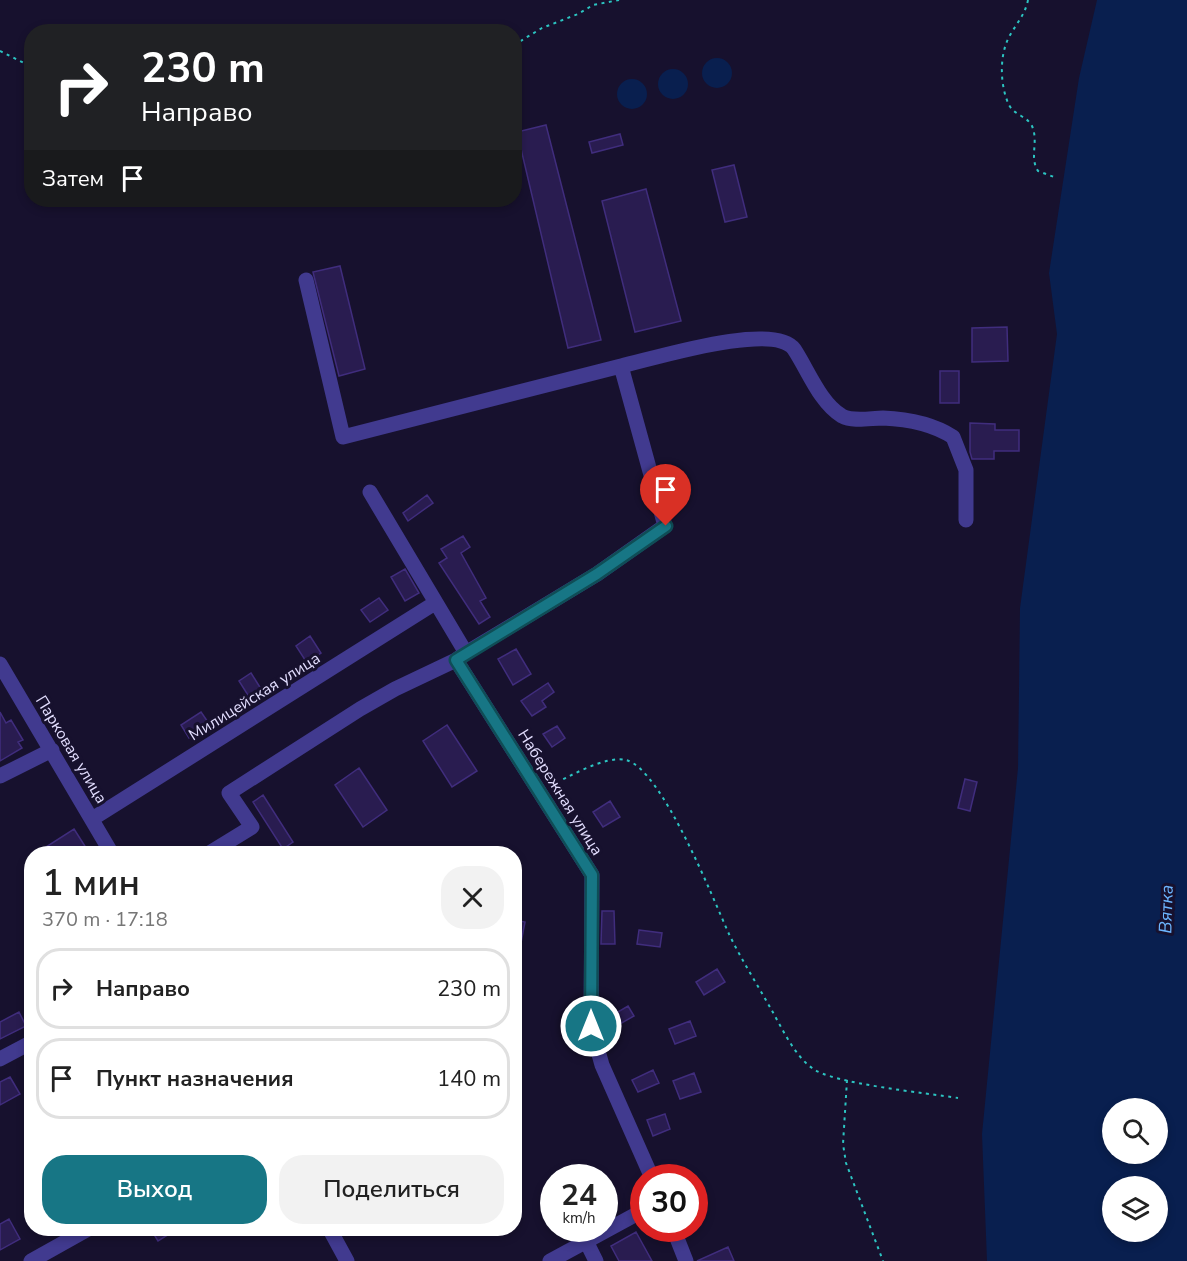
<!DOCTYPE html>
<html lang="ru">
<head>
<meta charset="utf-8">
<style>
	body { margin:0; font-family:"Nunito Sans",sans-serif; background:#f2f2f2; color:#222; height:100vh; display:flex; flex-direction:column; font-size:22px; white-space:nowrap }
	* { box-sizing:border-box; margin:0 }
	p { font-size:20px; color:#767676 }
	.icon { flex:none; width:33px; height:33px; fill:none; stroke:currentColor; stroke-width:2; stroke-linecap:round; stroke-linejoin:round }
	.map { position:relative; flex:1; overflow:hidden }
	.details { position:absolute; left:24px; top:846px; width:498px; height:390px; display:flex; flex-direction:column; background:#fff; border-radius:24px; box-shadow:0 3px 9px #0003 }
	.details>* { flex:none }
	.hud { position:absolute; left:24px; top:24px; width:498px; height:183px; border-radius:24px; box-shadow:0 3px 9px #0003; background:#202124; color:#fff; overflow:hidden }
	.tools { position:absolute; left:1102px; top:1098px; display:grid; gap:12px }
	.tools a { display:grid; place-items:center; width:66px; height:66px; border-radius:50%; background:#fff; box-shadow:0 3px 9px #0003; font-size:30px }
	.speed { position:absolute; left:540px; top:1164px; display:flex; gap:12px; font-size:30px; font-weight:700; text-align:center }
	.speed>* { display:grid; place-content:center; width:78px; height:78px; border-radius:50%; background:#fff; box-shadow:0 3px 9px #0003; line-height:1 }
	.speed small { font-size:15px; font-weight:400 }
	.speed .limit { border:9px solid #d22; background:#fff; color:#111 }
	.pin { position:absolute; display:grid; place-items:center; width:51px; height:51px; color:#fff; margin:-62px -26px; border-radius:50% 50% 50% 0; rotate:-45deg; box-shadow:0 0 6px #0007 }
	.pin .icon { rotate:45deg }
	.me { position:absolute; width:66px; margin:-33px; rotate:0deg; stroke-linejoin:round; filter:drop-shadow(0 0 4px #0008) }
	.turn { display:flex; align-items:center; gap:21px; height:126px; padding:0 18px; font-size:27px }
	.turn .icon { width:78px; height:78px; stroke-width:2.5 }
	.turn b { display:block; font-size:42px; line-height:51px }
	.then { display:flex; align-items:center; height:57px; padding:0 18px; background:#0003; gap:12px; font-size:22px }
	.round { display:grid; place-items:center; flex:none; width:63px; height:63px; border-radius:24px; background:#f2f2f2 }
	.headline { display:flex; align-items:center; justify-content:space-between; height:102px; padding:0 18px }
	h1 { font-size:36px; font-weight:600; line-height:45px }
	.cta { display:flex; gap:12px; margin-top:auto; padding:12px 18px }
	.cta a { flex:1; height:69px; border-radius:24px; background:#177685; color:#fff; font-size:24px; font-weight:600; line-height:69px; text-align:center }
	.cta a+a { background:#f2f2f2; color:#222 }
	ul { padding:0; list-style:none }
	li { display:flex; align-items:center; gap:18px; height:81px; margin:0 12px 9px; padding:0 6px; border:3px solid #e0e0e0; border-radius:24px }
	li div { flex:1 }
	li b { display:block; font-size:22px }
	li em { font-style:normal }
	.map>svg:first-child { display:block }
	.water { fill:#091f4f; fill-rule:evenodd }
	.building { fill:#291c50; stroke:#402d7d; stroke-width:1.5 }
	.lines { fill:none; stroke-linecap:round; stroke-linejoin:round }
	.path { stroke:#2cc5c2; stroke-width:2; stroke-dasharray:3 4.5; stroke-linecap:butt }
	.minor { stroke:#413a8f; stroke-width:15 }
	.route-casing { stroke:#0f4d56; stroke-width:15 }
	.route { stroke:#177685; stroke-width:10 }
	.labels { text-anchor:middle; stroke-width:6; stroke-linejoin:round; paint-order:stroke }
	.street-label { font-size:16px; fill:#e3deff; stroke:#17112e }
	.water-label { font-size:18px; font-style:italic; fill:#6cb5ff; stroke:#17112e }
</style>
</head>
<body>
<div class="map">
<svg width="1187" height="1261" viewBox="0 0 1187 1261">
	<rect width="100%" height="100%" fill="#17112e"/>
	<!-- water -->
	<path class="water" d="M1097 0H1187V1261H987L982 1134 1018 768 1020 608 1057 334 1049 273 1079 78ZM1158 1108V1154H1113V1108ZM1158 1186V1232H1113V1186Z
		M702 73a15 15 0 1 1 30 0a15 15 0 1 1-30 0Z
		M658 84a15 15 0 1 1 30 0a15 15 0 1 1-30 0Z
		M617 94a15 15 0 1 1 30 0a15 15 0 1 1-30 0Z"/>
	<!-- building -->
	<path class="building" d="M546 125 601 340 568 348 517 132Z
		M620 134 623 145 592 153 589 142Z
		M734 165 747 217 725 222 712 170Z
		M646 189 681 321 635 332 602 201Z
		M340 266 365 369 339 376 313 272Z
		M1007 327 1008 361 972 362V328Z
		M940 371H959V403H940Z
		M970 423 995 424V430H1019V451H994V459H972L970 452Z
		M427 495 433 503 408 521 403 513Z
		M463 536 470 547 461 553 486 598 480 601 490 617 479 624 439 563 447 558 441 549Z
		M405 569 419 593 405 601 391 577Z
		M379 598 388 610 370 622 361 610Z
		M310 636 321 653 307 663 296 646Z
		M516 649 531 674 513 685 498 659Z
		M251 673 263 692 251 700 239 681Z
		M548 683 554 692 542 701 546 707 532 716 521 701Z
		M0 712 6 723 11 720 23 740 18 742 22 748 0 761Z
		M201 712 210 725 189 738 181 725Z
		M447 725 477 771 452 787 423 741Z
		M557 726 565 738 552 747 543 734Z
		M359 768 387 810 363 827 335 785Z
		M965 779 977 782 970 811 958 808Z
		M263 795 293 842 283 849 253 802Z
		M610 801 620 817 603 827 593 812Z
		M74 829 90 854H35Z
		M602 911H614L615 944H601Z
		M514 920 525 922 519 953H514Z
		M639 930 662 933 660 947 637 944Z
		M717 969 725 982 704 995 696 982Z
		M628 1006 634 1016 611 1029 606 1019Z
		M19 1012 26 1026 0 1039V1022Z
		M690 1021 696 1036 675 1044 669 1029Z
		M653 1070 659 1083 638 1092 632 1080Z
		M694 1073 701 1092 680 1099 673 1081Z
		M10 1077 20 1094 0 1105V1082Z
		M665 1114 670 1129 653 1136 647 1120Z
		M9 1219 20 1239 0 1250V1224Z
		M150 1228H179L158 1241Z
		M636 1232 652 1261H619L611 1246Z
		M728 1247 734 1261H697Z"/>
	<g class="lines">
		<!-- path -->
		<path class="path" d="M1028 0C1025 15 1016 24 1009 37 999 56 1000 86 1009 105 1014 115 1027 116 1032 126 1039 142 1029 157 1038 171L1054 177
			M514 45 542 28 578 14 593 5 619 0
			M0 51 32 67
			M550 786C568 777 606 755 626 760 662 769 713 899 729 934 741 959 757 984 771 1009 782 1028 794 1055 812 1068 832 1084 928 1093 958 1098
			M847 1080 843 1144 846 1163 883 1261"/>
		<!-- minor -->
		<path class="minor" d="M306 280 343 437 621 366
			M370 492 466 653 456 660 592 875 591 1026 602 1065 652 1178
			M466 653 597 574 665 526 621 366C653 359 773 321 794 349 808 370 820 403 842 416 853 422 871 418 883 418 907 419 933 424 953 437L966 470V520
			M0 664 112 854
			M0 776 52 750
			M92 819 435 603
			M208 854 252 827 229 793 360 709 395 689 456 660
			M0 1059 32 1042
			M329 1228 347 1261
			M673 1228 686 1261
			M586 1241 596 1261
			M31 1261 90 1228
			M550 1261 644 1210"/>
	</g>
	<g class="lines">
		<defs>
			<path id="route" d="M591 1026 592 875 456 660 597 574 666 526"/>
		</defs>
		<!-- route casing -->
		<use href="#route" class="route-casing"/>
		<!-- route -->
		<use href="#route" class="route"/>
	</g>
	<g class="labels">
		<!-- street labels -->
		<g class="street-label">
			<text transform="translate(254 696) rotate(-32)" y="6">Милицейская улица</text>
			<text transform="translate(72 749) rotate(59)" y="6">Парковая улица</text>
			<text transform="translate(561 792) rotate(58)" y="6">Набережная улица</text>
		</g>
		<!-- water labels -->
		<g class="water-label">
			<text transform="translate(1166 909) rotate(-88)" y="6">Вятка</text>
		</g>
	</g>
</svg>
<div class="tools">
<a><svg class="icon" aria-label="search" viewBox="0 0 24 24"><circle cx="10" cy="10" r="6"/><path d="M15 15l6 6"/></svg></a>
<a><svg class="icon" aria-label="layers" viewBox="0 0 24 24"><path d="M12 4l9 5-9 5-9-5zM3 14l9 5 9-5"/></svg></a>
</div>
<div class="speed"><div>24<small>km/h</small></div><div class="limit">30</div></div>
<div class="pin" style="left:666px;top:526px;background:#d93025"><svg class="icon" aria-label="arrive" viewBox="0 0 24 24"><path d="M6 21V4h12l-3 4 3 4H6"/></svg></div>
<svg class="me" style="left:591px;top:1026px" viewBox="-20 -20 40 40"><circle r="17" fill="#177685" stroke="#fff" stroke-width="3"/><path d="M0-11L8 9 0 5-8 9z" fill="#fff"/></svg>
<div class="hud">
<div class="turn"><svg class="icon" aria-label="right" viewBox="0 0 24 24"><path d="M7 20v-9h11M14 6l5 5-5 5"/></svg><div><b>230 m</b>Направо</div></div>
<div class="then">Затем<svg class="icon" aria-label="arrive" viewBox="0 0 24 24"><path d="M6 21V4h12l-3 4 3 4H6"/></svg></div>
</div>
<section class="details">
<div class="headline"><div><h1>1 мин</h1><p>370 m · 17:18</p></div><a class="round"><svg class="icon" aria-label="close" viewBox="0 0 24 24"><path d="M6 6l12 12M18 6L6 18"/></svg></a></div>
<ul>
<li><svg class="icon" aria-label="right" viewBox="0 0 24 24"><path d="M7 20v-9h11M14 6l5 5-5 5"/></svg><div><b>Направо</b></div><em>230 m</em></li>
<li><svg class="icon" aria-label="arrive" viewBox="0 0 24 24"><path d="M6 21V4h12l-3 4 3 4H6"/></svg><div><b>Пункт назначения</b></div><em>140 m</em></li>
</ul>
<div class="cta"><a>Выход</a><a>Поделиться</a></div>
</section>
</div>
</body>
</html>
